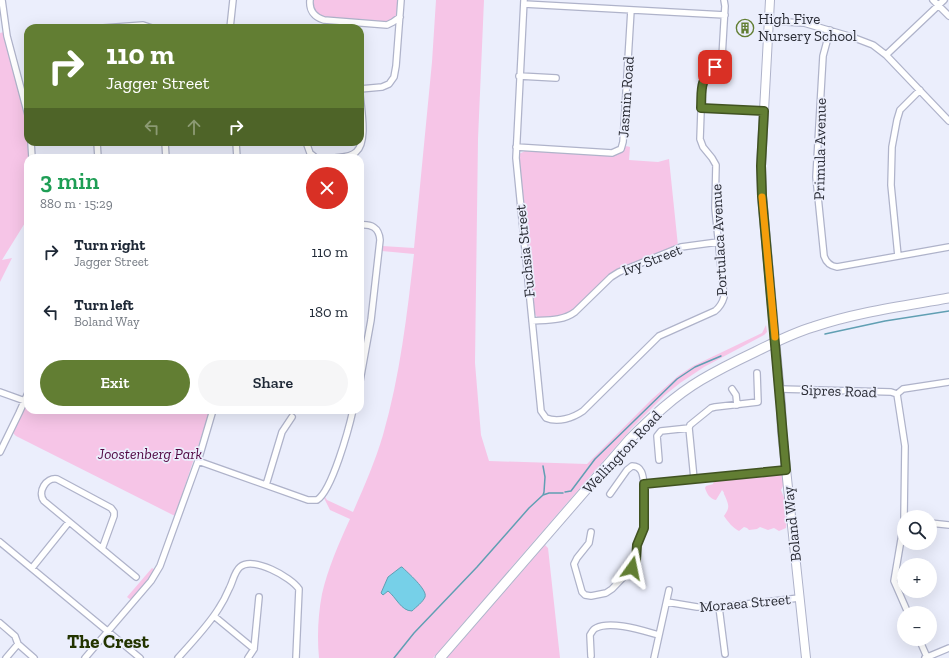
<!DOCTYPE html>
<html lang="en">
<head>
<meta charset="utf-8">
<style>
	body { margin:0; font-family:"Zilla Slab",serif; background:#f6f6f7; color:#1f2937; height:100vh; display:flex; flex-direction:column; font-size:15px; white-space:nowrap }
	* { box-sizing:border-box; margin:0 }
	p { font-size:13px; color:#747a83 }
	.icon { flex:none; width:22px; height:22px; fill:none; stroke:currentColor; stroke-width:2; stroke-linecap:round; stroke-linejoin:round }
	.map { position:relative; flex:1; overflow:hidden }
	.details { position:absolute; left:24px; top:154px; width:340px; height:260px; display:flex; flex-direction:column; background:#fff; border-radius:12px; box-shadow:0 4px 16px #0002 }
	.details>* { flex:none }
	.banner { position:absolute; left:24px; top:24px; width:340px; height:122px; border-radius:12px; box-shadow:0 4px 16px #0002; background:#627e33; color:#fff; overflow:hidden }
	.controls { position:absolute; left:897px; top:510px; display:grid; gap:8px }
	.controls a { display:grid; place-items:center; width:40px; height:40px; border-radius:50%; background:#fff; box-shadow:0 4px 16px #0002; font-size:20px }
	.pin { position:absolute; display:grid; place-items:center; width:34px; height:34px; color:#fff; margin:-17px; border-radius:8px; box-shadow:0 2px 6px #0006 }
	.me { position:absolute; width:44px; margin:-22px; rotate:12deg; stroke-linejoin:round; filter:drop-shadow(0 0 3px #0008) }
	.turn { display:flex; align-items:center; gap:14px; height:84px; padding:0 16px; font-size:18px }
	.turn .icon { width:52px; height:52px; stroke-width:2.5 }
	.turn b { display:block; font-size:28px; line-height:34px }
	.lanes { display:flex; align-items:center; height:38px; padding:0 16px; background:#0003; justify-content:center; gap:20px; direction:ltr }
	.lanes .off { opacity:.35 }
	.round { display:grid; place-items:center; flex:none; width:42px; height:42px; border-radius:21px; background:#f6f6f7 }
	.head { display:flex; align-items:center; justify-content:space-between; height:68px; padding:0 16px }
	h1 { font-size:24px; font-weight:600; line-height:30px; color:#1e9e55 }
	.button { display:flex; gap:8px; margin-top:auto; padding:8px 16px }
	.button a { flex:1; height:46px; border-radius:24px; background:#627e33; color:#fff; font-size:16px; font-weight:600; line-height:46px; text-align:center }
	.button a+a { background:#f6f6f7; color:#1f2937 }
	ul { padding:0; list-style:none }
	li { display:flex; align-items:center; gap:12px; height:60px; padding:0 16px }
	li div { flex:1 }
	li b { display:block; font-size:15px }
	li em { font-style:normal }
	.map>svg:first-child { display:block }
	.green { fill:#f6c5e7 }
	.water { fill:#76d0e8; stroke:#609fb3 }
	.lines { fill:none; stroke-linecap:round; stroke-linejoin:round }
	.stream { stroke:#609fb3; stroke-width:1.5 }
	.street-casing { stroke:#afb3ca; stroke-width:8 }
	.secondary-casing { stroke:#afb3ca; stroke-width:10 }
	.primary-casing { stroke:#afb3ca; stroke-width:11 }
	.street { stroke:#fff; stroke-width:5.5 }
	.secondary { stroke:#fff; stroke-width:8 }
	.primary { stroke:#fff; stroke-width:9 }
	.route-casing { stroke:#405221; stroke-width:10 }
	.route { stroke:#627e33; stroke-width:7 }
	.slow { stroke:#f59e0b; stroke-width:7 }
	.labels { text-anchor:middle; stroke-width:3.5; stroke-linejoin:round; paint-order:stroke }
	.poi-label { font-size:15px; fill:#2b2d36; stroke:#ebeefc; text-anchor:start }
	.street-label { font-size:15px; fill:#2b2d36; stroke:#ebeefc }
	.park-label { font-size:15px; font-style:italic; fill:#500742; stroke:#ebeefc }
	.district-label { font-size:19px; font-weight:bold; fill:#233400; stroke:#ebeefc }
</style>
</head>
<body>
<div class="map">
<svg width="949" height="658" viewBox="0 0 949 658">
	<rect width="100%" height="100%" fill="#ebeefc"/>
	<!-- green -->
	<path class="green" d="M313 0H398L397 15 396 17 388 22 324 17C316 14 312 8 313 0Z
		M436 0H484L478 139 475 363 481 435 489 461 587 464 652 399 678 376 693 366 762 333 766 325 767 332 764 335 704 367 680 383 665 395 631 429 433 658H319C317 637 318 615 322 594 328 568 339 543 350 519L330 510 324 498 325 497 327 500 353 512C364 487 375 462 383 435 400 376 407 315 414 254L382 251V246L414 248 432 62Z
		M4 32 25 111 30 158H28V218L2 260 12 258 0 282V33Z
		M626 146 630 147 629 160 658 162 669 159 678 246 614 272 572 312 564 316 538 318 533 312 518 157 519 154 525 151 611 155 621 152Z
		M28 401V410H210L175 516 16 436 13 433Z
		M778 473 781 474C785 479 784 485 781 490L785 500V515L787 520 786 528 779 531 774 528 768 530 760 527 757 529 749 530 747 528 744 527 739 531C733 528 728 522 724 516 730 507 729 506 725 496 722 490 726 495 722 490L716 500C710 499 707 494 705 488L706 486 713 484 715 479H721L732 476 738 478 744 476H759L761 474Z
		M545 545 548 548 560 658H447Z
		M152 568 155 570 152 574 131 600 127 597Z"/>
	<!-- water -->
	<path class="water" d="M401 567H402C407 572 428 590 425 597 423 602 416 607 412 611 401 611 396 597 388 591L383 595 381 593 388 577Z"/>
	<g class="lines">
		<!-- stream -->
		<path class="stream" d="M825 334 885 321 949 311
			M565 492 571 491 595 459 677 379 695 367 721 356
			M543 495 549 493H563
			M394 658 414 633 477 567 529 508 543 495 544 492 545 477 543 466"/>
		<defs>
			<path id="street" d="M2 0 7 36 28 115
				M310 0C309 10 314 17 324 20L387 25 393 22 400 17
				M524 0 516 158 541 411 546 418C558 423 573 418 583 411L659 336 715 311C720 307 722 304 724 297L715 208 716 165 712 158 703 147 700 139 702 83C706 72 718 68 722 57L725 6 724 0
				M933 0 949 16
				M524 4 725 15
				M769 21 804 23 852 37 873 45 886 55 949 121
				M103 28 143 25 152 28
				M230 28 233 0
				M830 30 823 56 816 177 824 256C826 262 830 266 837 267L949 247
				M886 55 944 0
				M519 76 556 78
				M360 89 382 87 389 84 394 77 396 66 401 0
				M701 108 764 111
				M31 142 32 158
				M97 142 98 158
				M165 142 166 158
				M236 142 237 158
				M306 142 310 153 316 158
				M516 147 612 153 621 149 623 142 631 10
				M335 158C342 157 351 157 356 152 368 142 361 109 360 94
				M360 225C371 224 379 227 380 240L371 320 360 381
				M898 256 891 185 892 147 897 120 900 110 920 90
				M532 321C547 320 563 321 575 312L611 277 619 272 681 247 718 242
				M732 389 736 395 737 405
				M780 389 891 392 897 394 905 446 904 517
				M0 392 25 401
				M897 394 903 389 949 382
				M0 452 19 413 28 393
				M659 460 657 436 661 431 689 428
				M198 461 308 500H317C332 491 349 428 353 410
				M694 479 689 428 690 425 711 408 715 407 758 402 757 373
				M266 485 282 432 292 417
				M610 494 627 470 632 466C642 466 643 475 644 484
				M904 522 894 581 908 613
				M930 523 949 525
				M591 532 589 543 577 558 574 564 582 592 585 595 591 596 606 593 612 589 635 565 637 545 644 528V484L786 470
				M0 542 140 658
				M102 549 114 516V512L111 508 57 479C46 477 37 492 44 501L136 577
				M32 568 69 522
				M667 602 697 607H719L799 598
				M719 607 725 654
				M214 616 254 649
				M0 623 15 636 18 644 34 658
				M919 639 927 657
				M591 656 590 635C592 632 593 629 596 628 611 620 644 631 659 635
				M6 658 18 644
				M85 658 151 581 160 566 198 461 213 410
				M178 658C192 642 208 626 219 608 223 602 226 596 229 589 233 582 234 572 240 567 253 556 291 577 299 589L296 658
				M248 658 254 649 259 597
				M654 658 669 590
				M925 658 949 648"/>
			<path id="secondary" d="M770 0 761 166 762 196 781 405 782 431 806 658"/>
			<path id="primary" d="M440 658 629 440C651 418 674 396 701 380 718 370 736 361 755 352 773 343 793 333 813 327 857 312 904 306 949 298"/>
		</defs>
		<!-- street casing -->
		<use href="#street" class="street-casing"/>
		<!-- secondary casing -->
		<use href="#secondary" class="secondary-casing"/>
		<!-- primary casing -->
		<use href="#primary" class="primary-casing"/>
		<!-- street -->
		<use href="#street" class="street"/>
		<!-- secondary -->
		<use href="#secondary" class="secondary"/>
		<!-- primary -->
		<use href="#primary" class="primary"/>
	</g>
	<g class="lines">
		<defs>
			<path id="route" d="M632 568 636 560 637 545 644 528V484L786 470 762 196 761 166 764 111 701 108C702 87 699 82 715 67"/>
		</defs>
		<!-- route casing -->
		<use href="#route" class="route-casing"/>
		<!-- route -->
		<use href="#route" class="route"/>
		<!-- slow -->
		<path class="slow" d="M762 197 775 337"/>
	</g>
	<!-- icons -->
	<defs>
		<symbol id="building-ring" viewBox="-11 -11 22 22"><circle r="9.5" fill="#ebeefc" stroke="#627e33" stroke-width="1.5"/><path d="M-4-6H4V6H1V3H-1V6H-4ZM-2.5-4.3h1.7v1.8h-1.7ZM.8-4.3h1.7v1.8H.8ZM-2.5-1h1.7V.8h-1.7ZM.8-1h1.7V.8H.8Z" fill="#627e33"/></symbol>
	</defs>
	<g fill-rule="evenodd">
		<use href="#building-ring" x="735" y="18" width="20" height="20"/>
	</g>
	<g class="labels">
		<!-- poi labels -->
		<g class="poi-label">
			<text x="758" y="24">High Five<tspan x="758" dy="17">Nursery School</tspan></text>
		</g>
		<!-- street labels -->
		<g class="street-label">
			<text transform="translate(626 97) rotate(-86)" y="5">Jasmin Road</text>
			<text transform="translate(820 149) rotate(-89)" y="5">Primula Avenue</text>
			<text transform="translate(719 240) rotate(-93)" y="5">Portulaca Avenue</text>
			<text transform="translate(525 251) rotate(-96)" y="5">Fuchsia Street</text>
			<text transform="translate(652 260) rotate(-21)" y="5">Ivy Street</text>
			<text transform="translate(839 391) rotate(2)" y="5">Sipres Road</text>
			<text transform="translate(622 452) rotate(-47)" y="5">Wellington Road</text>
			<text transform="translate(792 524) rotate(-96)" y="5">Boland Way</text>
			<text transform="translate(745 603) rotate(-5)" y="5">Moraea Street</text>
		</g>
		<!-- park labels -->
		<g class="park-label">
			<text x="150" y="459">Joostenberg Park</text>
		</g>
		<!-- district labels -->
		<g class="district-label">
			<text x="108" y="648">The Crest</text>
		</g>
	</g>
</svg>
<div class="controls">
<a><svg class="icon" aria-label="search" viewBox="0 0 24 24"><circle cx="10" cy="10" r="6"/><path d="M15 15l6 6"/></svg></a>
<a>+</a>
<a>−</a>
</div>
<div class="pin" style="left:715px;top:67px;background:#d93025"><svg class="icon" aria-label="arrive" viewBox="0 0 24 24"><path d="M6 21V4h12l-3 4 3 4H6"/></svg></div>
<svg class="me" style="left:632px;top:568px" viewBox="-20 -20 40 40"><path d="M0-17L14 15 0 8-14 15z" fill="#627e33" stroke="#fff" stroke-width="4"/></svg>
<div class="banner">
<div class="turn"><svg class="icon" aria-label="right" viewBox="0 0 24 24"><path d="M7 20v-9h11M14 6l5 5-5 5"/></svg><div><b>110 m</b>Jagger Street</div></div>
<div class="lanes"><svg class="icon off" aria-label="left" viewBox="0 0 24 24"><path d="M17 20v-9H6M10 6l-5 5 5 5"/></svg><svg class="icon off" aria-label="ahead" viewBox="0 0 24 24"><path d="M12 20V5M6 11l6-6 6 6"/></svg><svg class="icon" aria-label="right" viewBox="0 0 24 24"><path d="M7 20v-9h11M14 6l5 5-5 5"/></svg></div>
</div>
<section class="details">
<div class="head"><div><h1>3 min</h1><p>880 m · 15:29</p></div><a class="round" style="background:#d93025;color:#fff"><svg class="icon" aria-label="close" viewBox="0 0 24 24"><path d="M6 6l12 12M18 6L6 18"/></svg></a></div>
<ul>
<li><svg class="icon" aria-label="right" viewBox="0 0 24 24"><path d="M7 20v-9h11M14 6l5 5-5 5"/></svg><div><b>Turn right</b><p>Jagger Street</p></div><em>110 m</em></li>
<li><svg class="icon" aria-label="left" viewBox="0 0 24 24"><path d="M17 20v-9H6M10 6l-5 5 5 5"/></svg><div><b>Turn left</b><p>Boland Way</p></div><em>180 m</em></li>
</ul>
<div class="button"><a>Exit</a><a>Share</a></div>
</section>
</div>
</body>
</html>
